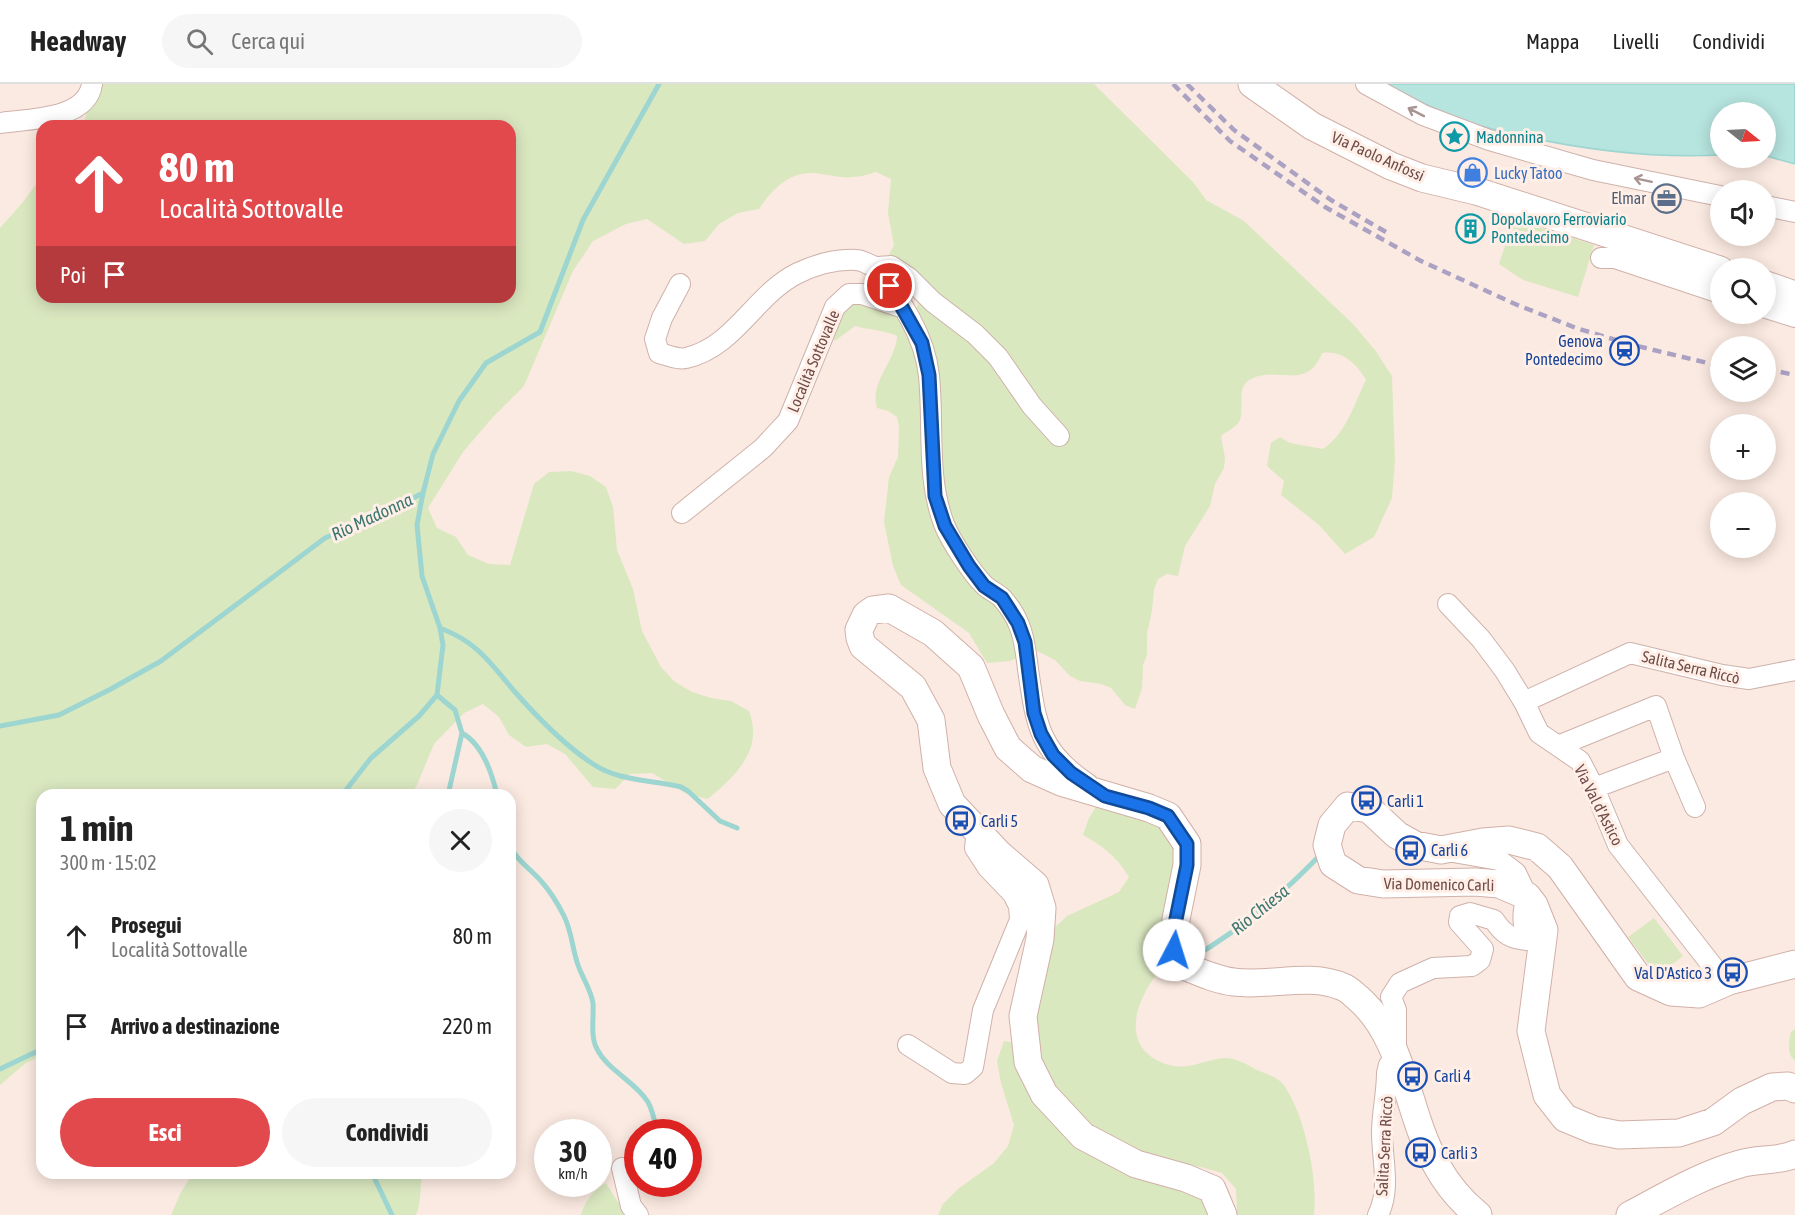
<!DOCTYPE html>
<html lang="it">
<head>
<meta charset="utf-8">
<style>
	body { margin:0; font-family:"Asap Condensed",sans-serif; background:#f6f6f6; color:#222; height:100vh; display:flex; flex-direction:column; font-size:22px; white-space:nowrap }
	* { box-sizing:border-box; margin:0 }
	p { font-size:20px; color:#767676 }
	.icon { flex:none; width:33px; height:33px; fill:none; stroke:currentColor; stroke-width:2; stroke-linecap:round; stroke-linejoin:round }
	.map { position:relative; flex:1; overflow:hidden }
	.sheet { position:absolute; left:36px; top:705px; width:480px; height:390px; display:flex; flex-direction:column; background:#fff; border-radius:18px; box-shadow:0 3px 15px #0003 }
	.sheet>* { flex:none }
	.top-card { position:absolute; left:36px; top:36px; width:480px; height:183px; border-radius:18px; box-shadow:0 3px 15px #0003; background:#e2494d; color:#fff; overflow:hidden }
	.needle { width:39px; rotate:108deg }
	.controls { position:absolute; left:1710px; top:18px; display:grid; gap:12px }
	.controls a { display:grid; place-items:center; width:66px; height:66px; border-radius:50%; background:#fff; box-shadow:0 3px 15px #0003; font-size:30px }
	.speed { position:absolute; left:534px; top:1035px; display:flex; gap:12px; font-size:30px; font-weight:700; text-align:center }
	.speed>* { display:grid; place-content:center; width:78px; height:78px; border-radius:50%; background:#fff; box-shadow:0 3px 15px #0003; line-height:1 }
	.speed small { font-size:15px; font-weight:400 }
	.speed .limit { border:9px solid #d22; background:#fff; color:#111 }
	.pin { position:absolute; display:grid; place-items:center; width:51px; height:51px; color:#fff; margin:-26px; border:3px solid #fff; border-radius:50%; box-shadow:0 2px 6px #0007 }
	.me { position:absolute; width:66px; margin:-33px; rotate:5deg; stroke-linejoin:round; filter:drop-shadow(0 0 4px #0008) }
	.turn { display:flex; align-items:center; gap:21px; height:126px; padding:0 24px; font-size:27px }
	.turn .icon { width:78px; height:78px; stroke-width:2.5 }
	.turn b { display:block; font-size:42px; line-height:51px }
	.then { display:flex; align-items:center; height:57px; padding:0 24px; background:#0003; gap:12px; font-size:22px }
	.round { display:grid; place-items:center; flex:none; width:63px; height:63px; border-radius:32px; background:#f6f6f6 }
	.head { display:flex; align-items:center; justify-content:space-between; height:102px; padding:0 24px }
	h1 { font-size:36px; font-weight:700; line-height:45px }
	.cta { display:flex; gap:12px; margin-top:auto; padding:12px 24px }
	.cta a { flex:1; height:69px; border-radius:36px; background:#e2494d; color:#fff; font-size:24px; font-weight:700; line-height:69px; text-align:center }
	.cta a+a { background:#f6f6f6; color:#222 }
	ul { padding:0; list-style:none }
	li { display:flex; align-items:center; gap:18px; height:90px; padding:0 24px }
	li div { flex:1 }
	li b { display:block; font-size:22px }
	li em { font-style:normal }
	header { display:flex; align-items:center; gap:36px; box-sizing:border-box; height:84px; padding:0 30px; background:#fff; border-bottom:2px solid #e0e0e0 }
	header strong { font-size:28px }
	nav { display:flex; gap:33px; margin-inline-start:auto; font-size:21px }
	.search { width:420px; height:54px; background:#f6f6f6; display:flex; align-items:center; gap:15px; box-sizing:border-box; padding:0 21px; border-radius:33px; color:#767676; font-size:22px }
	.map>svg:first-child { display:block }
	.green { fill:#dae8c0 }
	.water { fill:#b6e4df; stroke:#9dd5d0; stroke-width:1.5 }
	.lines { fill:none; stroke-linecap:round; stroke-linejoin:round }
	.stream { stroke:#9dd5d0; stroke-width:5 }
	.street-casing { stroke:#ceb2ab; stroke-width:22 }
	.secondary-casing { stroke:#d1b0a8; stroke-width:29 }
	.street { stroke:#fff; stroke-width:20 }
	.secondary { stroke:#fff; stroke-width:27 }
	.rail { stroke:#aba1c3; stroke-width:4.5; stroke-dasharray:9 6; stroke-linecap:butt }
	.oneway { stroke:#aa9492 }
	.route-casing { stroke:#114b97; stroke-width:15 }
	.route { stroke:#1a73e8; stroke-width:10 }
	.labels { text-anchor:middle; stroke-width:6; stroke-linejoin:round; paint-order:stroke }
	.culture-label { font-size:16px; fill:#0d838f; stroke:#ffefe6; text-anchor:start }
	.street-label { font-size:16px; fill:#714d49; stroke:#ffefe6 }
	.shop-label { font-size:16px; fill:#366cbe; stroke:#ffefe6; text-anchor:start }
	.service-label { font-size:16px; fill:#4e5e75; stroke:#ffefe6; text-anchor:end }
	.transit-label { font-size:16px; fill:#164399; stroke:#ffefe6; text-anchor:start }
	.water-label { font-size:18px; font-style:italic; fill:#3d7772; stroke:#ffefe6 }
</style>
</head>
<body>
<header>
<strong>Headway</strong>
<div class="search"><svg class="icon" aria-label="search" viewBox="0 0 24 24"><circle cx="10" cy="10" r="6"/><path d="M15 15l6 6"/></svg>Cerca qui</div>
<nav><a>Mappa</a><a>Livelli</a><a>Condividi</a></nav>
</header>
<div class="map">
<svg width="1795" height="1131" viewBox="0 0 1795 1131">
	<rect width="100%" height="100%" fill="#fbeae1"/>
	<!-- green -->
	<path class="green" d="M84 0H1094L1193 98 1206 116 1244 137 1353 240 1375 266 1392 292 1395 376 1392 414 1374 453 1345 470 1319 441 1281 411 1284 397 1267 382 1271 359 1280 353 1290 359 1323 365C1346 350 1354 320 1366 296 1356 279 1342 266 1322 269 1307 308 1277 281 1251 295 1234 304 1246 324 1239 338 1236 343 1226 348 1221 352L1225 374 1224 384 1215 400 1210 422 1185 462 1178 492 1167 490 1158 495 1154 506 1152 527 1147 549V571L1143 581 1142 604 1135 625 1125 621 1111 604 1101 600 1080 597 1070 592 1055 576 1035 566 1010 577 987 579 969 549 901 501 893 482 884 438 889 393 898 373 899 343 897 333 888 327 877 324C869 298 896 277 897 252 884 246 869 246 855 242L835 257 830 247 847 219 858 218 911 230 918 221 915 211 888 172 894 162 888 129 891 95 876 88C869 90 861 93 853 93 839 95 825 89 811 89 787 89 771 107 759 125L738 129 719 140 705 157 684 160 647 135 626 140 593 157 573 187 524 302 492 334 463 368 428 424 437 444 456 453 468 471 489 480 510 481 534 400 549 388 571 387 590 392 606 403 613 423 617 466 633 505 642 547 661 583 675 598 692 608 711 614 731 617 749 627C751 633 753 639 753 646 755 675 728 698 708 715L687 710 652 689 630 690 615 705 593 703 565 670 547 660 526 663 509 651 499 633 483 620 464 629 434 660 417 701 411 711H42V971L26 979 0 1001V144L23 118 42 92V213H510V42H82C90 29 87 14 84 0Z
		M1514 135 1594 161 1578 213 1523 196 1499 180Z
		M1098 720 1154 737 1172 750 1179 770 1167 878C1141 905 1114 959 1163 979 1188 989 1203 975 1226 974 1235 974 1247 980 1255 985 1264 989 1277 993 1283 1000 1305 1030 1318 1095 1314 1131H1237L1236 1105 1222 1089 1201 1083 1165 1078 1104 1054 1047 995 1037 971 1036 943 1038 907 1050 848 1067 832 1119 808 1129 793C1116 772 1104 763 1083 751L1089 734Z
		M1654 834 1683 872 1665 886 1663 884 1655 889 1628 853Z
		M1795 945V977C1786 969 1789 958 1791 948Z
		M1004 957 1014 959 1028 1004 1206 1117 1213 1131H938L943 1120 958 1105 994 1079 1008 1062 1014 1041 1001 999 997 977Z
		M193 1089H423C419 1103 422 1118 416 1131H171L180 1110Z
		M606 1099 626 1131H581C585 1117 593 1106 606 1099Z"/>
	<!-- water -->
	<path class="water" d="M1385 0H1795V80L1766 72V28H1720V71C1642 75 1557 62 1481 42 1448 32 1416 16 1385 0Z"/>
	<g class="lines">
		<!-- stream -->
		<path class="stream" d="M440 544C479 559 490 579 515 608 538 634 564 661 593 680 618 697 651 696 681 703L688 707 720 737 737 744
			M437 611 455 626 462 649 448 711
			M0 642 59 631 109 606 161 577 325 454 376 433 423 409 433 370 459 317 486 279 540 248 583 136 659 0
			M462 649C482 660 492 689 497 711
			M342 711 371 674 419 632 437 611 443 561 440 544 422 492 417 441 423 409
			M510 759C514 775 531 785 541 797 550 807 558 820 564 832 572 848 572 864 578 881 582 893 591 906 593 919 594 934 590 952 597 965 608 987 635 997 648 1018 653 1027 655 1038 657 1048
			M1190 875C1239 847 1283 810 1322 769
			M0 985 42 965
			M372 1089 392 1131"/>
		<defs>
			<path id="street" d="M1366 0 1423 31 1489 56 1593 86 1720 112
				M0 39C28 35 87 36 92 0
				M1766 122 1795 128
				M1601 174H1615L1720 209
				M875 184C900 215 925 251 929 292 934 341 926 393 944 440 950 456 972 489 984 501 989 506 997 509 1002 514 1008 521 1016 533 1019 541 1025 555 1026 570 1028 585 1036 640 1039 668 1088 700
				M680 200 662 234 655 255 659 269C667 271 679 276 686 274 735 263 755 210 798 189 815 181 837 175 856 176 862 176 867 180 873 182 878 184 885 182 891 182L909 194 933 218 975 250 998 273 1032 322 1059 352
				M1766 224 1795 233
				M682 429 763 364 788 337 835 223 849 210H862L904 224
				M1448 520 1481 555 1505 587 1524 618 1539 649 1580 677 1594 704 1618 761 1714 884 1729 897
				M1524 618 1630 569 1722 591 1749 595 1795 586
				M1558 662 1656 622 1674 674
				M1594 704 1674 674 1695 723
				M908 961 952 989 965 990 973 983 983 926 1020 836 1019 822 1013 810 988 784 975 764 977 747
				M622 1084 631 1122 638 1131
				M1378 1131C1391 1105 1382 1076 1382 1049 1382 1029 1387 1009 1387 989L1389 981 1396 973V926L1391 913 1400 899 1433 884 1472 882 1480 876 1483 865 1459 838 1460 832 1470 829 1494 836C1503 850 1511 855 1528 856 1522 838 1522 830 1527 812L1516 789 1499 776 1453 768"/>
			<path id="secondary" d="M1252 0 1312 42 1391 82 1422 94 1476 107 1720 186
				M1766 201 1795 211
				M1795 880 1729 897 1699 910 1671 908 1638 893 1560 783 1537 763 1509 756 1483 758 1441 766 1415 761 1397 751 1369 725 1348 722 1332 741 1327 761 1333 780 1358 796 1383 800 1475 798 1499 800 1527 812 1534 821 1544 846 1531 947 1547 1011 1565 1034 1594 1046 1619 1051 1679 1049 1713 1038 1742 1017 1772 1003 1788 1002 1795 1005
				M1223 1131 1212 1105 1186 1094 1136 1080 1083 1052 1044 1010 1028 978 1023 932 1040 855 1042 824 1035 801 998 769 952 720 937 684 931 636 913 603 863 562 860 554 859 546 866 531 873 526 889 524 933 549 971 583 991 631 1008 664 1032 685 1061 698 1149 724 1168 732 1187 760V781L1176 835 1174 866 1182 881C1199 888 1216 896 1234 898 1270 903 1309 888 1343 903 1349 905 1353 910 1358 914 1406 956 1406 1029 1437 1082 1448 1102 1461 1117 1478 1131
				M1630 1131C1666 1112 1701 1091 1740 1080 1758 1074 1777 1078 1795 1070"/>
		</defs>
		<!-- street casing -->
		<use href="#street" class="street-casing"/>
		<!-- secondary casing -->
		<use href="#secondary" class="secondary-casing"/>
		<!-- street -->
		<use href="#street" class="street"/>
		<!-- secondary -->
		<use href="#secondary" class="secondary"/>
		<!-- rail -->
		<path class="rail" d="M1173 0 1230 57 1325 123 1421 177 1515 220 1576 244 1629 260 1720 282
			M1187 0 1234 46 1331 116 1391 151
			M1766 285 1795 291"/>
	</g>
	<!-- one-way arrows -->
	<defs><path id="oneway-shaft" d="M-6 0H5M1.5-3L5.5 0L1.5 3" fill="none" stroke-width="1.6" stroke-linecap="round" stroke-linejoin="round" transform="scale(1.5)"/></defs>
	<g class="oneway">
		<use href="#oneway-shaft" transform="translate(1416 28) rotate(-153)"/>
		<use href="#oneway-shaft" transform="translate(1643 96) rotate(-168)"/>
	</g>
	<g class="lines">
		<defs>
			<path id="route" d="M890 202 922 259 929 291 935 412 945 442 969 482 984 502 1002 514 1018 539 1025 558 1034 629 1041 650 1053 671 1071 689 1105 712 1149 724 1168 732 1187 760V781L1176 835 1174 866"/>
		</defs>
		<!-- route casing -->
		<use href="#route" class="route-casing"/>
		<!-- route -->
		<use href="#route" class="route"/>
	</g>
	<!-- icons -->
	<defs>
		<symbol id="sight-ring" viewBox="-11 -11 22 22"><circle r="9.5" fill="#ffefe6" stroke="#0f9aa8" stroke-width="1.5"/><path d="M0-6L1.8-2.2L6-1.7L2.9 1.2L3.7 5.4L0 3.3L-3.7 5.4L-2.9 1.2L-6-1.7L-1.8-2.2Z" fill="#0f9aa8"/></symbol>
		<symbol id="shop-ring" viewBox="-11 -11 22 22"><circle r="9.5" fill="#ffefe6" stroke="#3f7fe0" stroke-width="1.5"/><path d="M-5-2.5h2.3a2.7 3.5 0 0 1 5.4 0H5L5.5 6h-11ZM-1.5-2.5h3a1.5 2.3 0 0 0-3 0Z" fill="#3f7fe0"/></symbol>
		<symbol id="office-ring" viewBox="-11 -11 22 22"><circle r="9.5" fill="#ffefe6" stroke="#5c6f8a" stroke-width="1.5"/><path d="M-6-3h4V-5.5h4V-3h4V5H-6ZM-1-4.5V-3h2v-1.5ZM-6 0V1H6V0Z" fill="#5c6f8a"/></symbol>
		<symbol id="building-ring" viewBox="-11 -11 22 22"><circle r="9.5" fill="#ffefe6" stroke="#0f9aa8" stroke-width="1.5"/><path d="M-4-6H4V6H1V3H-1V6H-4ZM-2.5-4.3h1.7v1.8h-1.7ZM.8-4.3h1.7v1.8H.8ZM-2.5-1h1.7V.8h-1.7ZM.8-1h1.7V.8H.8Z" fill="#0f9aa8"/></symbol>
		<symbol id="station-ring" viewBox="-11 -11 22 22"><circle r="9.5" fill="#ffefe6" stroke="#1a4fb4" stroke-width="1.5"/><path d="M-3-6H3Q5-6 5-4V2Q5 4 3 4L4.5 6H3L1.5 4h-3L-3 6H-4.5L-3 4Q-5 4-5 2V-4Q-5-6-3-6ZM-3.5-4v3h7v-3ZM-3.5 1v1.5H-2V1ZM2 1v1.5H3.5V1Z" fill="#1a4fb4"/></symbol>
		<symbol id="bus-ring" viewBox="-11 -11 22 22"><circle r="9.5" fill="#ffefe6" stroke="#1a4fb4" stroke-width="1.5"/><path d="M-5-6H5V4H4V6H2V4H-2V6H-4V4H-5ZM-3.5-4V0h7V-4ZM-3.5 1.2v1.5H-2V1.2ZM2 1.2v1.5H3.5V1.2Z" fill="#1a4fb4"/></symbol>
	</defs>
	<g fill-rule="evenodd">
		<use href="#sight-ring" x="1438" y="36" width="33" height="33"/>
		<use href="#shop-ring" x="1456" y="72" width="33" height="33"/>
		<use href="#office-ring" x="1650" y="98" width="33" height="33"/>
		<use href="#building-ring" x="1454" y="128" width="33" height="33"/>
		<use href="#station-ring" x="1608" y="250" width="33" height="33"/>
		<use href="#bus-ring" x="1350" y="700" width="33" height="33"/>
		<use href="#bus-ring" x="944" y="720" width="33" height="33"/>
		<use href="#bus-ring" x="1394" y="750" width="33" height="33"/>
		<use href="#bus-ring" x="1716" y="872" width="33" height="33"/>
		<use href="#bus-ring" x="1396" y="976" width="33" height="33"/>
		<use href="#bus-ring" x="1404" y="1052" width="33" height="33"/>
	</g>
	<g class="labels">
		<!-- culture labels -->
		<g class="culture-label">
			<text x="1476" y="59">Madonnina</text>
			<text x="1491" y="141">Dopolavoro Ferroviario<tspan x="1491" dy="18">Pontedecimo</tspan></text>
		</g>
		<!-- street labels -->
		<g class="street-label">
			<text transform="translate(1378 72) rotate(24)" y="6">Via Paolo Anfossi</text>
			<text transform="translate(813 277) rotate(-67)" y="6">Località Sottovalle</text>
			<text transform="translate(1691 583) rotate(13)" y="6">Salita Serra Riccò</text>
			<text transform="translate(1599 721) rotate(63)" y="6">Via Val d'Astico</text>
			<text transform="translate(1439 800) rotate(1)" y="6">Via Domenico Carli</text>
			<text transform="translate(1384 1062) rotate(-87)" y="6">Salita Serra Riccò</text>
		</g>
		<!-- shop labels -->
		<g class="shop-label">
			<text x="1494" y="95">Lucky Tatoo</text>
		</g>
		<!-- service labels -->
		<g class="service-label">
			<text x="1646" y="120">Elmar</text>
		</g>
		<!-- transit labels -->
		<g class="transit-label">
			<text x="1603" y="263" text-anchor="end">Genova<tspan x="1603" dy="18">Pontedecimo</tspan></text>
			<text x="1387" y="723">Carli 1</text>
			<text x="981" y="743">Carli 5</text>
			<text x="1431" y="772">Carli 6</text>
			<text x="1712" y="895" text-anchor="end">Val D'Astico 3</text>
			<text x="1434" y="998">Carli 4</text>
			<text x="1441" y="1075">Carli 3</text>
		</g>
		<!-- water labels -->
		<g class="water-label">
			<text transform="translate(372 433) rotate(-25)" y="6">Rio Madonna</text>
			<text transform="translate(1260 826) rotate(-39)" y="6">Rio Chiesa</text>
		</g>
	</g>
</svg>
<div class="controls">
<a><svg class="needle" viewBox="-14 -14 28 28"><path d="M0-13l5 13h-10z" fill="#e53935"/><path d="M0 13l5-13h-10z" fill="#767676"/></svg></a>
<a><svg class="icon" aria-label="sound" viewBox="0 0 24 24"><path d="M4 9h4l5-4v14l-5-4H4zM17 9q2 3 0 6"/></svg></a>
<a><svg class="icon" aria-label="search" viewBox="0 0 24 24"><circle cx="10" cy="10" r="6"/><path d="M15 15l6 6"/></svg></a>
<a><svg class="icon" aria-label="layers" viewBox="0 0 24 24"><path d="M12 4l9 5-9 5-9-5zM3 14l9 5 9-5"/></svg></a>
<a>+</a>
<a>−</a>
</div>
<div class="speed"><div>30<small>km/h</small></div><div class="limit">40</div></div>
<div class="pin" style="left:890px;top:202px;background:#d93025"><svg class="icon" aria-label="arrive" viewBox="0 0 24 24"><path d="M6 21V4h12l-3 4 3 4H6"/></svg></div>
<svg class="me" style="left:1174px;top:866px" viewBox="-20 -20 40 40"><circle r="19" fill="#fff"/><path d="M0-13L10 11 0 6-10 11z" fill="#1a73e8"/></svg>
<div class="top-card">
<div class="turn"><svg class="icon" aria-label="ahead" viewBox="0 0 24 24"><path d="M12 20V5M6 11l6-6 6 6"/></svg><div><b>80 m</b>Località Sottovalle</div></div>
<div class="then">Poi<svg class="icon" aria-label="arrive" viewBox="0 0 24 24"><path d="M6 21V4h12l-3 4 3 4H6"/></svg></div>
</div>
<section class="sheet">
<div class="head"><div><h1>1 min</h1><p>300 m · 15:02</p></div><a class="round"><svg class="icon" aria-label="close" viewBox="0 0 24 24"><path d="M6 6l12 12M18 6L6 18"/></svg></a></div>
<ul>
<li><svg class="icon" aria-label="ahead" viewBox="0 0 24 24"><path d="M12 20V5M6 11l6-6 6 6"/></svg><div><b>Prosegui</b><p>Località Sottovalle</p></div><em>80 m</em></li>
<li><svg class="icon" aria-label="arrive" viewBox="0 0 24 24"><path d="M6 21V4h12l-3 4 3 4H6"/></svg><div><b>Arrivo a destinazione</b></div><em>220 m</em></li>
</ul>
<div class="cta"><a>Esci</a><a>Condividi</a></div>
</section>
</div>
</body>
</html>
